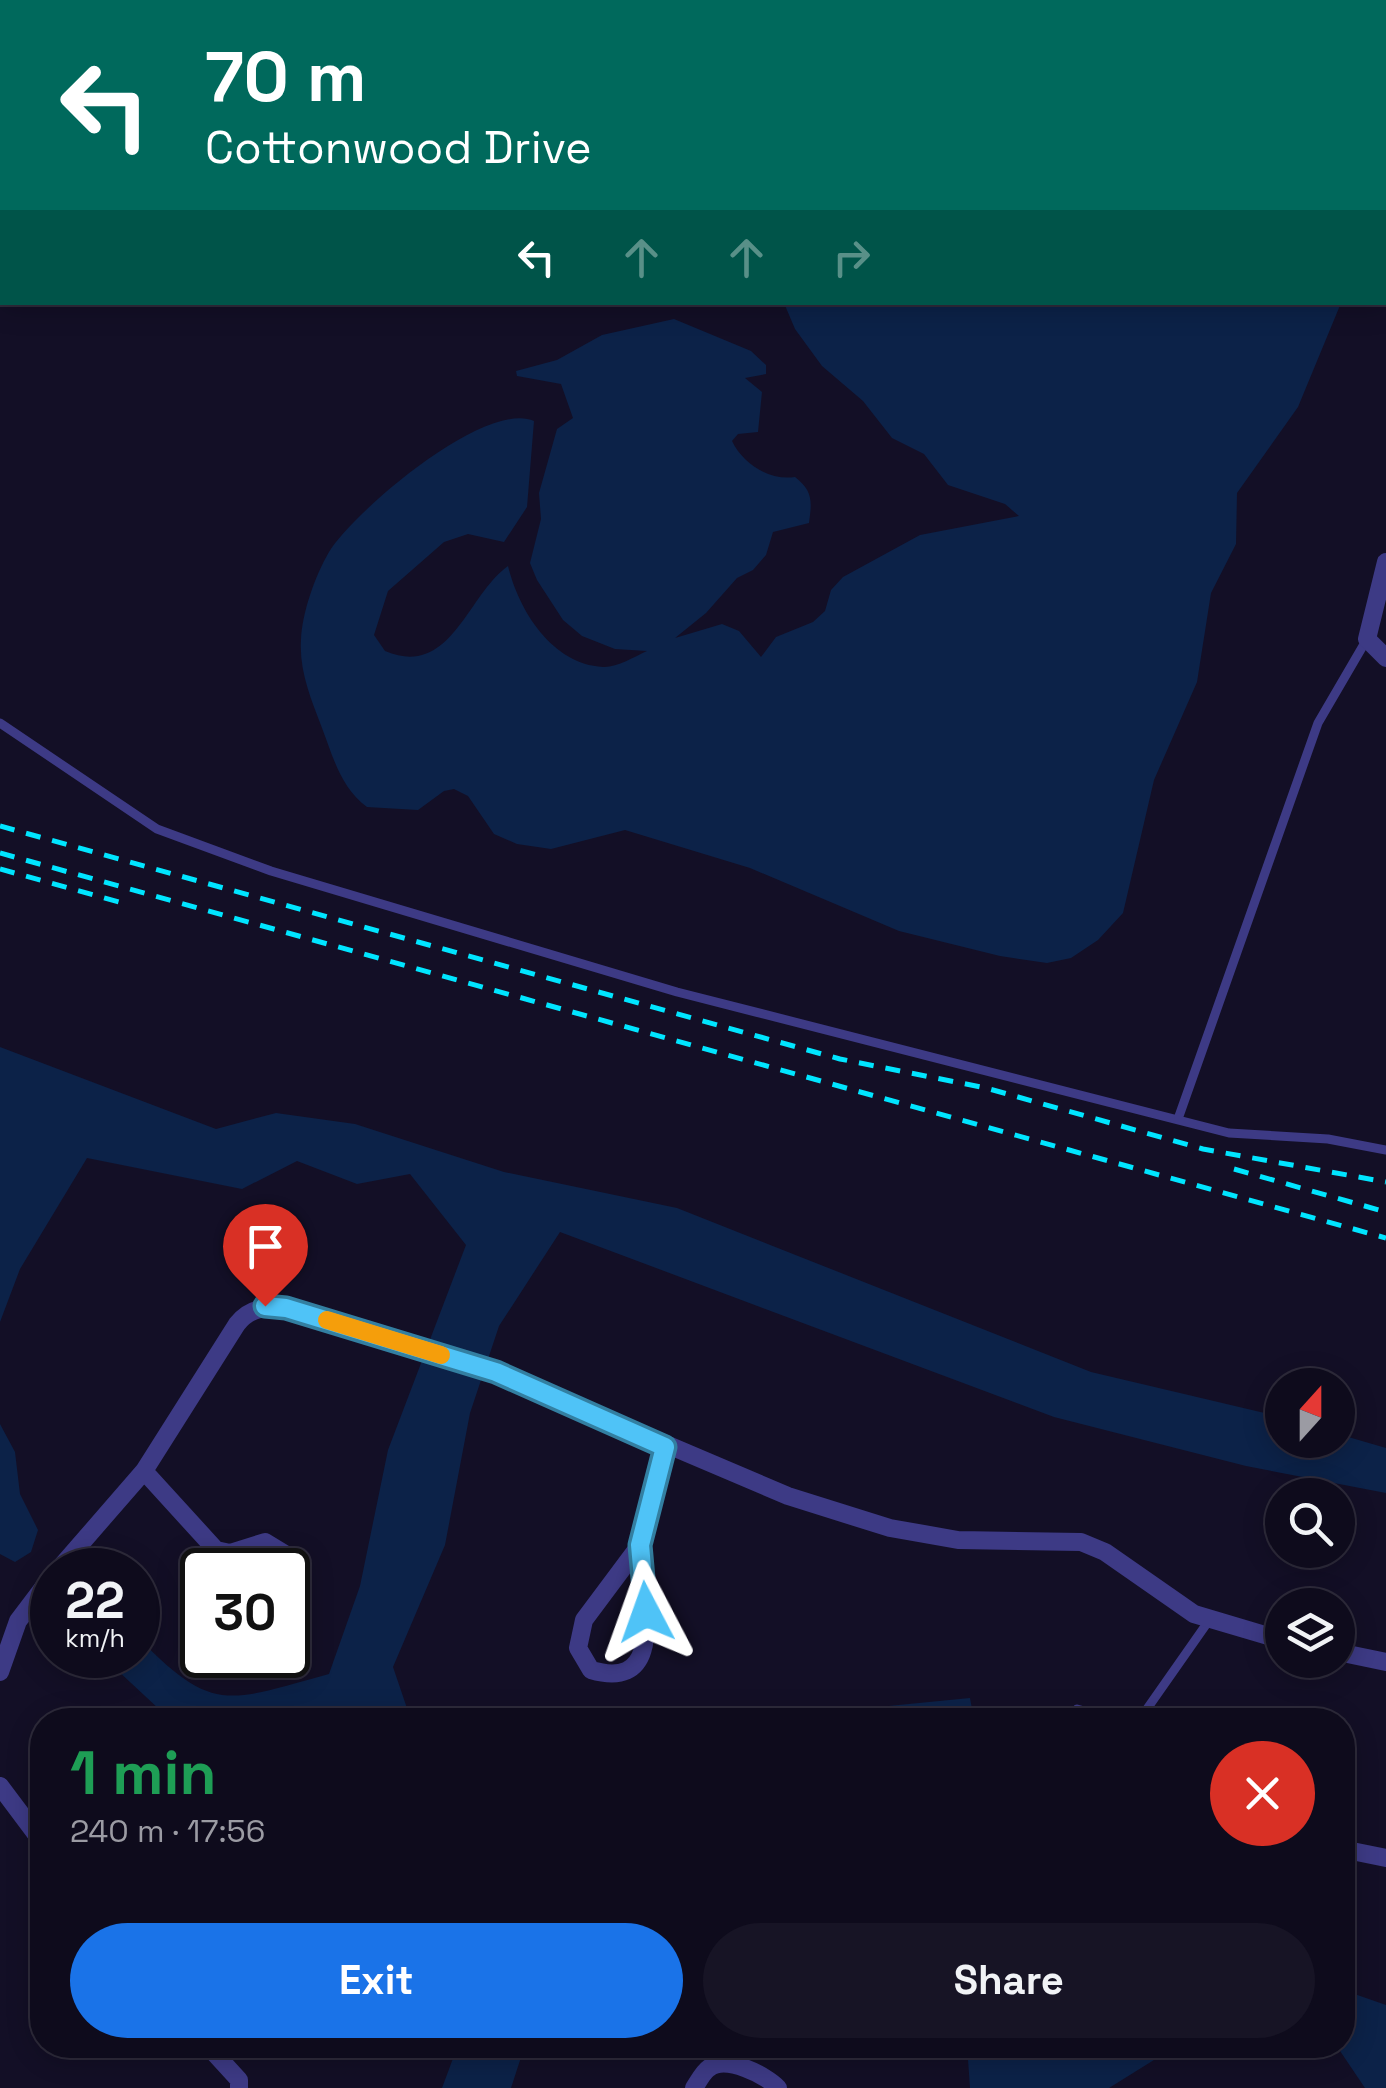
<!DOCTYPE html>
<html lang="en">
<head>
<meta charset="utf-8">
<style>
	body { margin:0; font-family:"Space Grotesk",sans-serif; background:#171425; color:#f1f3f6; height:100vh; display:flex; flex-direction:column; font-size:38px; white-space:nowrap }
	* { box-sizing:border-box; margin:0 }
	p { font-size:32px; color:#9b9ba3 }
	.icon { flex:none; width:55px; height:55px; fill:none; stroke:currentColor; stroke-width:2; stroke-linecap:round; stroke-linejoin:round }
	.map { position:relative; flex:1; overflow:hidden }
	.side { position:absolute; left:30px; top:1708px; width:1325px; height:350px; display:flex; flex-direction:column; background:#0e0b1c; border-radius:40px; box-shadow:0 5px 25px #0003,0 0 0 2px #2e2b3b }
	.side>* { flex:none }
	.guide { position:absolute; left:0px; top:0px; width:1388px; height:305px; box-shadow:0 5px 25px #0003,0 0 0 2px #2e2b3b; background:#00695c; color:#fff; overflow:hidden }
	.needle { width:65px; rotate:21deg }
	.fabs { position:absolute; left:1265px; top:1368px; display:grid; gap:20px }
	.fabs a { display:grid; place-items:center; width:90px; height:90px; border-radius:50%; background:#0e0b1c; box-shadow:0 5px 25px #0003,0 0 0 2px #2e2b3b; font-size:50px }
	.speed { position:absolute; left:30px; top:1548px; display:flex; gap:20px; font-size:50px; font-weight:700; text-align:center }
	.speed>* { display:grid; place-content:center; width:130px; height:130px; border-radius:50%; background:#0e0b1c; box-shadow:0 5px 25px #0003,0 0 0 2px #2e2b3b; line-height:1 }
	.speed small { font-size:25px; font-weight:400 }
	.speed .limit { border:5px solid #111; border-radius:15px; background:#fff; color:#111 }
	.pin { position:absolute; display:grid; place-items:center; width:85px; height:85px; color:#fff; margin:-102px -42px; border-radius:50% 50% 50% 0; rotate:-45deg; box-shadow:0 0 10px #0007 }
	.pin .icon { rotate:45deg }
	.me { position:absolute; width:110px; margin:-55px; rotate:356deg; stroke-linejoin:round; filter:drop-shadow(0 0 8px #0008) }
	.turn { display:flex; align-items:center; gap:35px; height:210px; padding:0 40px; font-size:45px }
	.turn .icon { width:130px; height:130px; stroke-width:2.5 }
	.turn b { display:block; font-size:70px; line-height:85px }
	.lanes { display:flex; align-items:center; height:95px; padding:0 40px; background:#0003; justify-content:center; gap:50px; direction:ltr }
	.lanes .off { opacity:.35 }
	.round { display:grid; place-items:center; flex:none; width:105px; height:105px; border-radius:52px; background:#171425 }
	.head { display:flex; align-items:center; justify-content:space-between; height:170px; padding:0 40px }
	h1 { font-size:60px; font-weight:800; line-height:75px; color:#1e9e55 }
	.button { display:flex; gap:20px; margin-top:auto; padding:20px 40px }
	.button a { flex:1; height:115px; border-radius:60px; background:#1a73e8; color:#fff; font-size:40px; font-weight:800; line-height:115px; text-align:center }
	.button a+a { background:#171425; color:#f1f3f6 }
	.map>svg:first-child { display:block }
	.water { fill:#0c2248 }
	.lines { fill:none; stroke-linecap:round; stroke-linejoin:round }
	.lane { stroke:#3d3a85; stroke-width:9 }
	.street { stroke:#3d3a85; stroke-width:18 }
	.rail { stroke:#00e5ff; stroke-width:5; stroke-dasharray:15 12; stroke-linecap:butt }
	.route-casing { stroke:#337fa1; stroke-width:25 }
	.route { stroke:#4fc3f7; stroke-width:18 }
	.slow { stroke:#f59e0b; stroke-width:18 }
</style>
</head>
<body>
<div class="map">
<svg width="1386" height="2088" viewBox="0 0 1386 2088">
	<rect width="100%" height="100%" fill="#130f26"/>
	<!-- water -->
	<path class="water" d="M682 0H1119L1125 2H681Z
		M784 303H1341L1298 407 1237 493 1236 544 1211 593 1197 682 1154 780 1123 913 1098 940 1071 958 1047 963 1000 956 899 931 750 868 625 830 551 849 517 844 494 834 468 796 454 789 444 791 418 810 367 807C341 788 333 757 322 728 311 699 299 671 301 640 302 613 315 576 329 552 353 512 486 399 534 421L527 507 504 542 468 534 444 542 388 591 374 635 385 651C451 679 467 595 508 566 519 611 552 664 603 667 616 668 634 657 647 651L615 649 582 636 563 620 537 580 530 563 541 519 539 493 557 429 573 418 561 384 517 376 516 371 557 360 602 335 674 319 751 351 766 365V374L745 378 762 392 758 432 738 434 732 441C743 464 770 481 795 477 813 491 812 501 809 523L773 532 766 555 753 570 737 578 706 613 675 638 722 624 739 631 761 657 776 637 813 622 825 611 831 590 843 577 920 535 1019 516 1005 504 948 485 924 454 892 438 863 401 822 366 795 329Z
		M0 1047 216 1129 276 1113 355 1124 504 1172 677 1208 1091 1372 1282 1417V1440H1338V1434L1386 1448V1493L1246 1466 1054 1417 560 1232 499 1326 470 1413 445 1545 393 1667 411 1720H159L160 1710 101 1655H138V1637C214 1717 231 1700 329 1674L360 1586 388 1450 466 1245 410 1174 357 1184 297 1161 242 1189 87 1158 20 1269 0 1322Z
		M0 1424 15 1452 20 1494 38 1530 31 1552 15 1562 0 1554Z
		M970 1698 974 1720H847L868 1708Z
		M1343 1990 1386 2005V2088H1365L1336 2045H1342Z
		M458 2045H525L511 2088H442Z
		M967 2045H1178L1109 2088H970Z"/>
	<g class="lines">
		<!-- lane -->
		<path class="lane" d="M1261 2 1262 0
			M0 723 157 829 271 871 677 992 1229 1133 1328 1139 1386 1150
			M1178 1119 1318 723 1367 639
			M1077 1709 1116 1720
			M1121 1720 1142 1716 1210 1619"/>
		<!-- street -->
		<path class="street" d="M1386 562 1367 639 1386 658
			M144 1471 216 1550 230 1553 265 1542 288 1556 302 1583
			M640 1545 584 1620 578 1648 591 1670C674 1694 637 1585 640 1544 643 1512 657 1478 665 1447
			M58 1570 144 1471 237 1324C250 1307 266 1307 286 1308L496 1372 788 1496 890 1528 958 1540 1081 1542 1105 1552 1194 1614 1282 1640
			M1338 1652 1386 1662
			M0 1672 18 1621 52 1576
			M0 1786 42 1842
			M1342 1849 1386 1858
			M207 2045 239 2080V2088
			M694 2088C698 2082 703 2072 709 2068 726 2055 766 2075 778 2088"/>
		<!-- rail -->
		<path class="rail" d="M0 826 840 1059 986 1088 1203 1149 1386 1182
			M0 853 1386 1238
			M0 869 130 905
			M1234 1169 1386 1212"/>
	</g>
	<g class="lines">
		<defs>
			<path id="route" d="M265 1306 286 1308 496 1372 665 1447 640 1545 646 1612"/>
		</defs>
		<!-- route casing -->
		<use href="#route" class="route-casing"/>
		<!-- route -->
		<use href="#route" class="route"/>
		<!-- slow -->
		<path class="slow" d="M327 1320 441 1355"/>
	</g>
</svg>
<div class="fabs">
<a><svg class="needle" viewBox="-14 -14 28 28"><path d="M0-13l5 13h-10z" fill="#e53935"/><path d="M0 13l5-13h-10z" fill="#9b9ba3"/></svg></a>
<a><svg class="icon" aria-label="search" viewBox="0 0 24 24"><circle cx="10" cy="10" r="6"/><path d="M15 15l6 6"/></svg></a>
<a><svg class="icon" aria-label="layers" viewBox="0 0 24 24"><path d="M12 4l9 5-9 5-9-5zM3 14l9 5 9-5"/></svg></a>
</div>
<div class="speed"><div>22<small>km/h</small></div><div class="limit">30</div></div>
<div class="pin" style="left:265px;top:1306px;background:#d93025"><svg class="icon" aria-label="arrive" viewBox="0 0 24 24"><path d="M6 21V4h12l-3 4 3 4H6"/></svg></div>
<svg class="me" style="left:646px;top:1612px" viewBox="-20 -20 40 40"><path d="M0-17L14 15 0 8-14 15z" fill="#4fc3f7" stroke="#fff" stroke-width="4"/></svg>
<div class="guide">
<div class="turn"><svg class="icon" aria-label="left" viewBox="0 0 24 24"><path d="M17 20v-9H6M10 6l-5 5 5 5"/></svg><div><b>70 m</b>Cottonwood Drive</div></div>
<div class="lanes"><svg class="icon" aria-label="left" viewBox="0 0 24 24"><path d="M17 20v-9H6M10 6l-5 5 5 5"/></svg><svg class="icon off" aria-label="ahead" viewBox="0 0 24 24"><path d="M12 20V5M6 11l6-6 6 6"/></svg><svg class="icon off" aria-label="ahead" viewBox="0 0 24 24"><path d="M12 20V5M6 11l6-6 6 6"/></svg><svg class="icon off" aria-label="right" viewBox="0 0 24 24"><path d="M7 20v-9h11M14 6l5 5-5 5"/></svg></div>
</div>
<section class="side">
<div class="head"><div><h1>1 min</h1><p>240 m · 17:56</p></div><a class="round" style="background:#d93025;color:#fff"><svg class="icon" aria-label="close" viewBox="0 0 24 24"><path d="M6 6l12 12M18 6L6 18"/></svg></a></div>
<div class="button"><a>Exit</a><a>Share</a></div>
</section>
</div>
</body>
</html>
